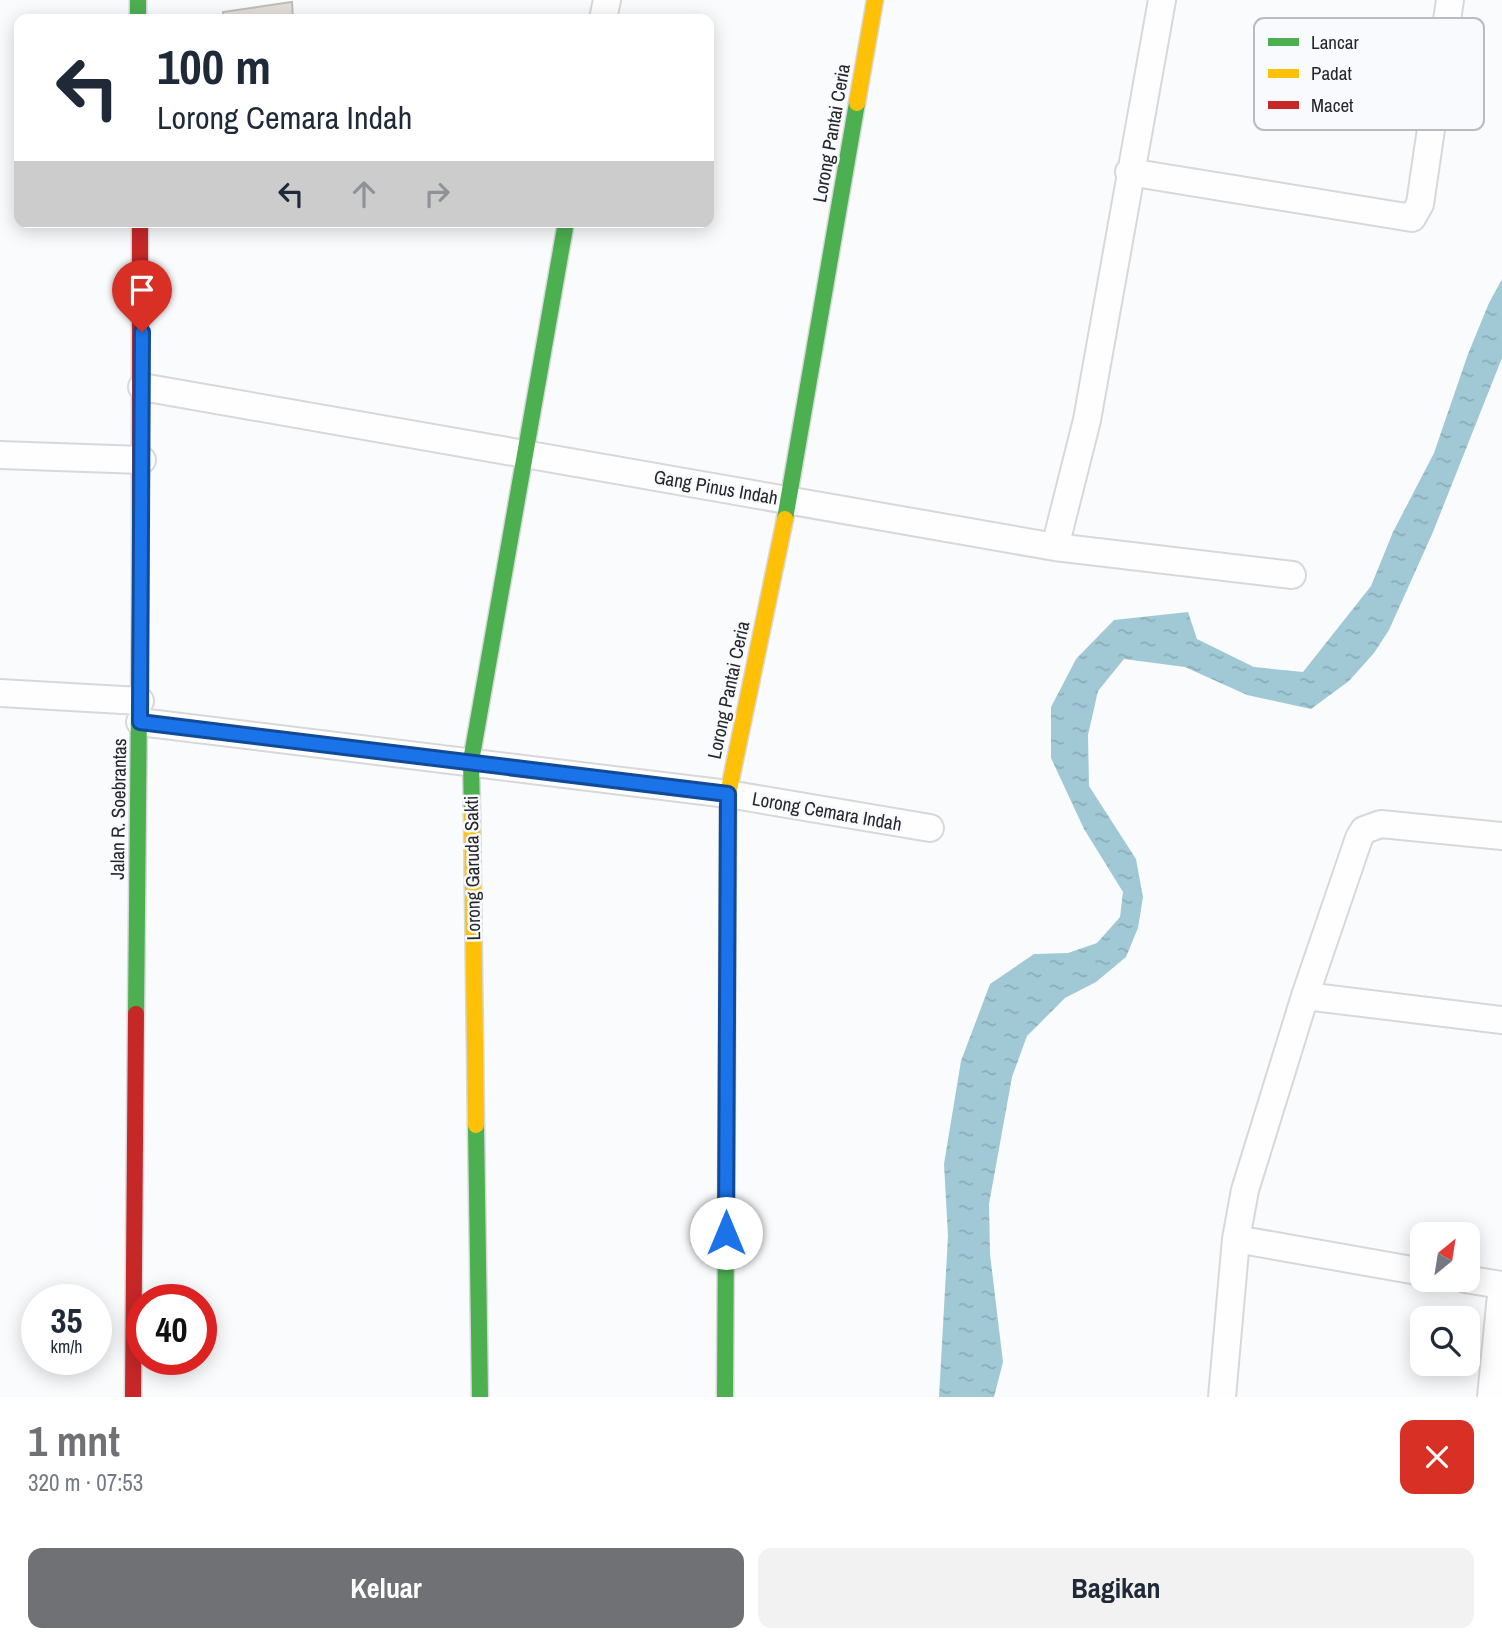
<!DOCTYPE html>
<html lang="id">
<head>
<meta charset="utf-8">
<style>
	body { margin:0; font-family:"Archivo Narrow",sans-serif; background:#f2f2f3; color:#1f2937; height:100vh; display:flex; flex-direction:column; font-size:26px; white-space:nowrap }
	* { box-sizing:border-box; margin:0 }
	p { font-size:23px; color:#747a83 }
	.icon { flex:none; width:38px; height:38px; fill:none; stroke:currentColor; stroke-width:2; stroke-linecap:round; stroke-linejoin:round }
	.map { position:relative; height:1397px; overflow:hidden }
	.panel { display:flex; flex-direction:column; background:#fff; flex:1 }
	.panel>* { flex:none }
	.banner { position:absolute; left:14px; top:14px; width:700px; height:214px; border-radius:14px; box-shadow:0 4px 18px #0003; background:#fff; color:#1f2937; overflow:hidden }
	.needle { width:46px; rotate:30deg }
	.controls { position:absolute; left:1410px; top:1222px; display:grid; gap:14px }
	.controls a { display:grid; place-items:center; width:70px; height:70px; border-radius:14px; background:#fff; box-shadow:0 4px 18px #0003; font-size:35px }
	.speed { position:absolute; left:21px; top:1284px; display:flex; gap:14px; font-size:35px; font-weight:700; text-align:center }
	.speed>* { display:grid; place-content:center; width:91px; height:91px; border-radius:50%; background:#fff; box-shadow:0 4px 18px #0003; line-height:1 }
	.speed small { font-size:18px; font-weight:400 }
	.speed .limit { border:10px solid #d22; background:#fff; color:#111 }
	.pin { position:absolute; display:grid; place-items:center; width:60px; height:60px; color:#fff; margin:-72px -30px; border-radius:50% 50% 50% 0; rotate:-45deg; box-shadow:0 0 7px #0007 }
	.pin .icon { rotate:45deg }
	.me { position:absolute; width:77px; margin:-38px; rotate:0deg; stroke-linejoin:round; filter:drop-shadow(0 0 5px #0008) }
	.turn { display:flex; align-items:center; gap:24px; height:147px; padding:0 28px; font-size:32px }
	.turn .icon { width:91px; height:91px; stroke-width:2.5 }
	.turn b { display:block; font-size:49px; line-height:60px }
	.lanes { display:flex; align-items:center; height:66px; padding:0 28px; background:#0003; justify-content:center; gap:35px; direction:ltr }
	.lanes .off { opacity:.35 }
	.round { display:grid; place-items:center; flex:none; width:74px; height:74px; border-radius:14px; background:#f2f2f3 }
	.overview { display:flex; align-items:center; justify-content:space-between; height:119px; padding:0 28px }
	h1 { font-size:42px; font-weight:700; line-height:52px; color:#707174 }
	.primary-button { display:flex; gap:14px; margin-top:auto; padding:14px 28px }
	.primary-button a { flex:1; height:80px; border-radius:14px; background:#707174; color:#fff; font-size:28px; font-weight:700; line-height:80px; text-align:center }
	.primary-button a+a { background:#f2f2f3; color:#1f2937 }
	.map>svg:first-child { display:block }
	.water { fill:url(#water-ripples) }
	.building { fill:#e3ded7; stroke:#bfbebd; stroke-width:2 }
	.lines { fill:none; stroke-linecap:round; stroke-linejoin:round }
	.street-casing { stroke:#d8d8db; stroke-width:30 }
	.fast-casing { stroke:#d8d8db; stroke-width:19 }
	.slow-casing { stroke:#d8d8db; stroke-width:19 }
	.jam-casing { stroke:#d8d8db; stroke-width:19 }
	.street { stroke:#fefeff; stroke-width:26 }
	.fast { stroke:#4caf50; stroke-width:16 }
	.slow { stroke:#ffc107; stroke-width:16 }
	.jam { stroke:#c62828; stroke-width:16 }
	.route-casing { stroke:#114b97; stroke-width:18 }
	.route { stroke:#1a73e8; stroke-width:12 }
	.labels { text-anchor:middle; stroke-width:5; stroke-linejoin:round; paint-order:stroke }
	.street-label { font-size:19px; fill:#26272b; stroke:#f9fafe }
	.key { fill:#f9fafe; stroke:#babbbf; stroke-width:2 }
	.key-label { font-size:19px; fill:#26272b }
</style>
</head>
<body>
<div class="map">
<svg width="1502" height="1397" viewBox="0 0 1502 1397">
	<defs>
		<pattern id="water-ripples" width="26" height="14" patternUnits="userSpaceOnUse" patternTransform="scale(1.75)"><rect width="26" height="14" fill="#a1c9d5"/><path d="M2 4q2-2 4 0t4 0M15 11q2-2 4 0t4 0" fill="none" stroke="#8aadb7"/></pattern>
	</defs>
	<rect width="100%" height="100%" fill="#fafbfd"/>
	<!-- water -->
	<path class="water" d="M1502 279V358L1433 532 1389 630 1374 653 1349 681 1311 709 1247 695 1185 667 1124 659 1098 691 1088 735 1089 786 1136 859 1143 897 1138 928 1126 957 1096 982 1065 998 1027 1036 1012 1077 989 1204 990 1254 1003 1362 994 1397H939L948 1236 944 1164 961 1061 990 984 1034 954 1068 953 1097 943 1120 917 1123 892 1084 829 1051 758V707L1076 659 1114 620 1188 612 1197 639 1254 667 1303 672 1371 586 1393 532 1434 453 1468 354 1489 303Z"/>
	<!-- building -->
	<path class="building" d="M292 2 293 19H223V12Z"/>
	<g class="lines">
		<defs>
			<path id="street" d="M603 19 607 0
				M1129 172 1412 218 1420 204 1450 0
				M142 387 1055 547 1292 575
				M0 455 142 460
				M1055 547 1087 420 1162 0
				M0 693 140 701
				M140 722 728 794 930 828
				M1305 996 1502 1020
				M1236 1239 1423 1272
				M1465 1279 1501 1285
				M1222 1397 1236 1239 1245 1190 1305 996 1359 838 1364 830 1381 824 1502 836
				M1491 1397 1502 1285"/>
			<path id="fast" d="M138 0V19
				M785 519 857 103
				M472 815 471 761 566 222
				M136 1014 140 599
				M476 1125 480 1397
				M725 1397 727 1047"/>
			<path id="slow" d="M857 103 875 0
				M472 815 476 1125
				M727 1047 728 794 785 519"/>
			<path id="jam" d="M140 222V599
				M133 1397 136 1014"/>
		</defs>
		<!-- street casing -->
		<use href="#street" class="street-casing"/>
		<!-- fast casing -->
		<use href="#fast" class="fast-casing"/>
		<!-- slow casing -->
		<use href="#slow" class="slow-casing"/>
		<!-- jam casing -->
		<use href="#jam" class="jam-casing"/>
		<!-- street -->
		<use href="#street" class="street"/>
		<!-- fast -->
		<use href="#fast" class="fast"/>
		<!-- slow -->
		<use href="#slow" class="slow"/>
		<!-- jam -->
		<use href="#jam" class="jam"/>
	</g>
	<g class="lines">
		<defs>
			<path id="route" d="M142 332 140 722 728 794 726 1233"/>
		</defs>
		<!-- route casing -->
		<use href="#route" class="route-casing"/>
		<!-- route -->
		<use href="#route" class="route"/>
	</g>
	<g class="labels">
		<!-- street labels -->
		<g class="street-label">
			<text transform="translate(831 133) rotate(-80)" y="7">Lorong Pantai Ceria</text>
			<text transform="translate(716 487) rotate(10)" y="7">Gang Pinus Indah</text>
			<text transform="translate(728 690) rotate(-78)" y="7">Lorong Pantai Ceria</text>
			<text transform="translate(118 809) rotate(-89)" y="7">Jalan R. Soebrantas</text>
			<text transform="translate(827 811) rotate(10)" y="7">Lorong Cemara Indah</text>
			<text transform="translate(472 868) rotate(-91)" y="7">Lorong Garuda Sakti</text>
		</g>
	</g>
	<!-- legend -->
	<rect x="1254" y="18" width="230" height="112" rx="10" class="key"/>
	<rect x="1268" y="38" width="31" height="8" fill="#4caf50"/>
	<rect x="1268" y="69" width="31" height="9" fill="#ffc107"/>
	<rect x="1268" y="101" width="31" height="8" fill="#c62828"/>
	<g class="key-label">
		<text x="1311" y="49">Lancar</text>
		<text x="1311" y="80">Padat</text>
		<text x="1311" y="112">Macet</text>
	</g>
</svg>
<div class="controls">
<a><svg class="needle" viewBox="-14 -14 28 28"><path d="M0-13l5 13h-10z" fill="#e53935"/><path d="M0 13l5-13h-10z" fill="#747a83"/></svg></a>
<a><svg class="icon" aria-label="search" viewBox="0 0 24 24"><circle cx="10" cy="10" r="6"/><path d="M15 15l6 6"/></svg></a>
</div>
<div class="speed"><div>35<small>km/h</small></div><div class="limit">40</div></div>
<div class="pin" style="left:142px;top:332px;background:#d93025"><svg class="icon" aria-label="arrive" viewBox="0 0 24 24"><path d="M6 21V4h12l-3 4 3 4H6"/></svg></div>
<svg class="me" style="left:726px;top:1233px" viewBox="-20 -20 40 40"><circle r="19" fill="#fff"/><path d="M0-13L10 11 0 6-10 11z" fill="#1a73e8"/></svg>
<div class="banner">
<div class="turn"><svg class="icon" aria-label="left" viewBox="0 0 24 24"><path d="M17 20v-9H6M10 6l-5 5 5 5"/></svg><div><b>100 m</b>Lorong Cemara Indah</div></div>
<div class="lanes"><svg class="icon" aria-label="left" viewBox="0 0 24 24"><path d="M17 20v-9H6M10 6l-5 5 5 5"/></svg><svg class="icon off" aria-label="ahead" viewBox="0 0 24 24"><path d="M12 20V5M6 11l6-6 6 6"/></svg><svg class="icon off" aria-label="right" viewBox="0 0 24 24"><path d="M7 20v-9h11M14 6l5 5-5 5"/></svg></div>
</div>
</div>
<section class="panel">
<div class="overview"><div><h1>1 mnt</h1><p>320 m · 07:53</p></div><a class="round" style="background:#d93025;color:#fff"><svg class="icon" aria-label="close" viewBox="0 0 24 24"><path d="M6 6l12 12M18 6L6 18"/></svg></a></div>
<div class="primary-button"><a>Keluar</a><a>Bagikan</a></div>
</section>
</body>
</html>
